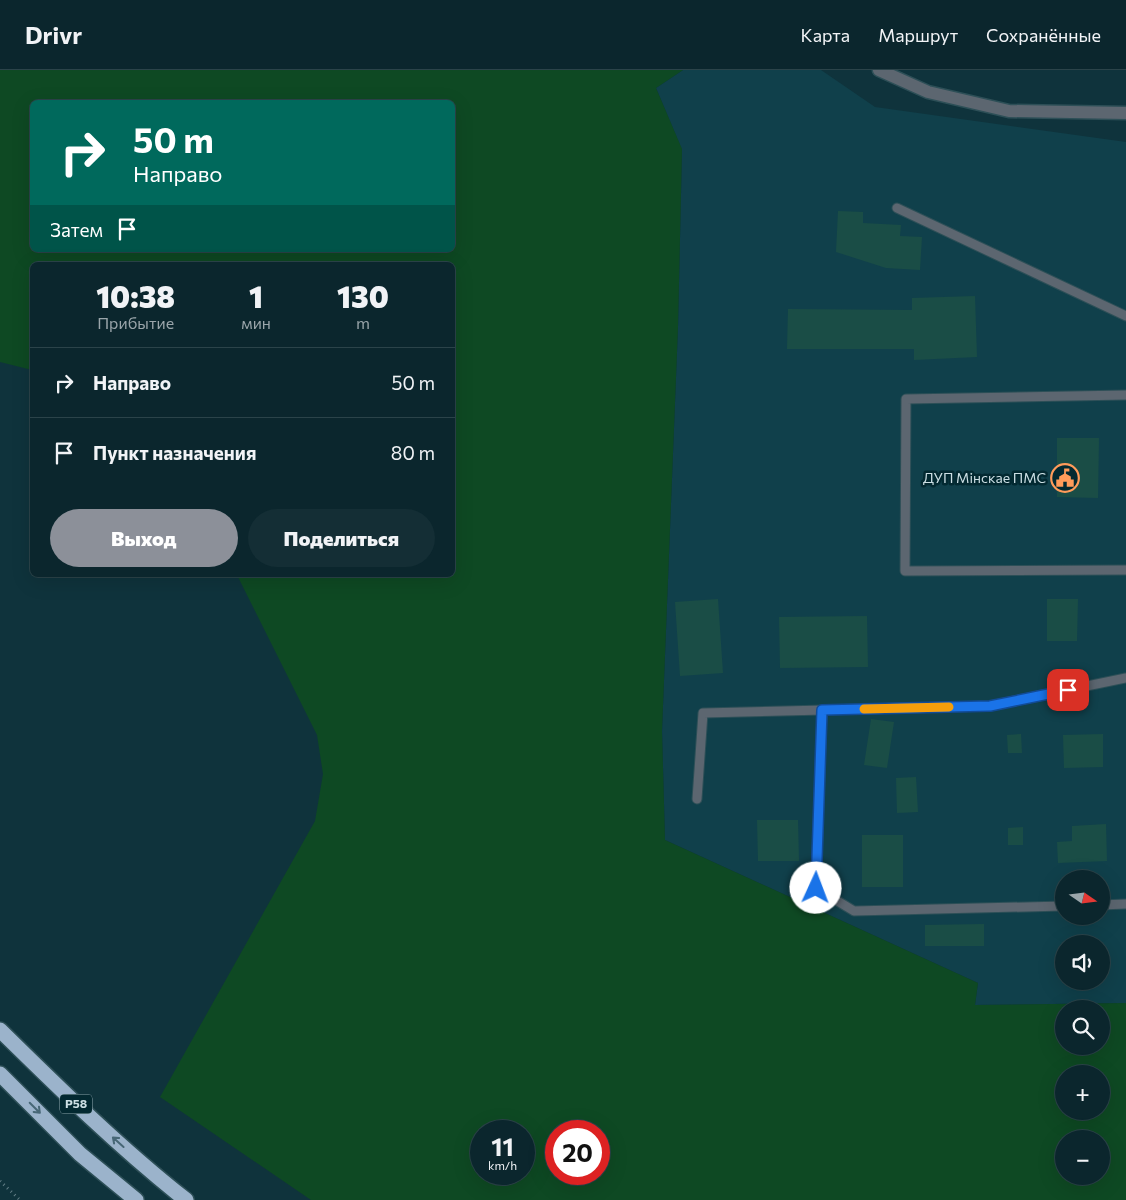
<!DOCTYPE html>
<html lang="ru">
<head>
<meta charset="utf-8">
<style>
	body { margin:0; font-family:Commissioner,sans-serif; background:#142e35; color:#f1f3f6; height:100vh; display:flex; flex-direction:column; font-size:19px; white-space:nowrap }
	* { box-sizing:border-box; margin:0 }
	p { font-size:16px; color:#9aa5aa }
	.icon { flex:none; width:28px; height:28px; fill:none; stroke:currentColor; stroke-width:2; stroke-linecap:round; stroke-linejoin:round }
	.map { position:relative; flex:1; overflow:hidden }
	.drawer { position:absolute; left:30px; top:192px; width:425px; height:315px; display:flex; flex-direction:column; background:#0b262d; border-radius:8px; box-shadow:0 5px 20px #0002,0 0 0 1px #2b4349 }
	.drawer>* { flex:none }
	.banner { position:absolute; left:30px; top:30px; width:425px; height:152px; border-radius:8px; box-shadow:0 5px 20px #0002,0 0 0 1px #2b4349; background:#00695c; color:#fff; overflow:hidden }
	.needle { width:32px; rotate:104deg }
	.controls { position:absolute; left:1055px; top:800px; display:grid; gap:10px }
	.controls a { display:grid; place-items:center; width:55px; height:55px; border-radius:50%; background:#0b262d; box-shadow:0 5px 20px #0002,0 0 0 1px #2b4349; font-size:25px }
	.speed { position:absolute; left:470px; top:1050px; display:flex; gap:10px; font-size:25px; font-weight:700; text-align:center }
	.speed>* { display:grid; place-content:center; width:65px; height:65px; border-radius:50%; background:#0b262d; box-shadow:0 5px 20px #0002,0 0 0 1px #2b4349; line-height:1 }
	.speed small { font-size:12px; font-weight:400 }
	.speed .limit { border:8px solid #d22; background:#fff; color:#111 }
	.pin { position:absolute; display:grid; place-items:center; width:42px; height:42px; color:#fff; margin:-21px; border-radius:10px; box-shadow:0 2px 8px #0006 }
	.me { position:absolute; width:55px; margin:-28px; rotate:2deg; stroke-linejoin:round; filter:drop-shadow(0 0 4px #0008) }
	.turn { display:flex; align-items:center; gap:18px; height:105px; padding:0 20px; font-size:22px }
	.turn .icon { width:65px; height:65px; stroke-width:2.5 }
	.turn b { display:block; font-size:35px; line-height:42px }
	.then { display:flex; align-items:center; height:48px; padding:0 20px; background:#0003; gap:10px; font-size:19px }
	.eta { display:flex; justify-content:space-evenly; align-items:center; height:85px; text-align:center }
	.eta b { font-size:30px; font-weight:800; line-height:35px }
	.action { display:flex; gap:10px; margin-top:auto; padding:10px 20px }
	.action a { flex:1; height:58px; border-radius:30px; background:#8c9099; color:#fff; font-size:20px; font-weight:800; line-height:58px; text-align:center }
	.action a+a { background:#142e35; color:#f1f3f6 }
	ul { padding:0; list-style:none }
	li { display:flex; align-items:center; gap:15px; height:70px; padding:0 20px; border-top:1px solid #2b4349 }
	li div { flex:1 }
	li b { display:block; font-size:19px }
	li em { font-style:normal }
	header { display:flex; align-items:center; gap:30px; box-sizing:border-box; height:70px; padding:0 25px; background:#0b262d; border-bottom:1px solid #2b4349 }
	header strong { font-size:24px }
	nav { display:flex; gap:28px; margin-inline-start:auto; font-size:18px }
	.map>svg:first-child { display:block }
	.built { fill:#10404b; fill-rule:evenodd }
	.green { fill:#0e4923; fill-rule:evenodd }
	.building { fill:#1a4d46 }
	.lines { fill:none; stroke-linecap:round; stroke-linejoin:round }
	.lane-casing { stroke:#2d4f57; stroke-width:11 }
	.street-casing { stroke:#2d4f57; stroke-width:15 }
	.highway-casing { stroke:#2d4f57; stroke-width:18 }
	.path { stroke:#627e85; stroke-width:3; stroke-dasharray:1 4; stroke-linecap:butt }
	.lane { stroke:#5c6670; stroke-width:9 }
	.street { stroke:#5c6670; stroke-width:12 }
	.highway { stroke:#9bb3cb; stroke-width:15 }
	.oneway { stroke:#476776 }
	.route-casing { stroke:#114b97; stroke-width:12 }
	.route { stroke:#1a73e8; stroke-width:9 }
	.slow { stroke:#f59e0b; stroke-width:9 }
	.labels { text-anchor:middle; stroke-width:5; stroke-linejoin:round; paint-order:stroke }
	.shield { fill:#032931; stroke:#90a8ae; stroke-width:1 }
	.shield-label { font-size:12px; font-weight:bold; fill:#ccdfe4 }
	.poi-label { font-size:14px; fill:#ccdfe4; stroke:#032931; text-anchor:end }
</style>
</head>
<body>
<header>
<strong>Drivr</strong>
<nav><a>Карта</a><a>Маршрут</a><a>Сохранённые</a></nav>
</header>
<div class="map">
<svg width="1126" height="1130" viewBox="0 0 1126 1130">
	<rect width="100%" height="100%" fill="#0f333c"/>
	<!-- built -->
	<path class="built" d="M683 0H821L875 37 1126 72V933L975 935 978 913 665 770 662 661 678 257 682 80 656 18ZM1064 809H1101V846H1064ZM1064 874H1101V911H1064Z"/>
	<!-- green -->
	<path class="green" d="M0 0H683L656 18 682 79 678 257 662 661 665 770 978 913 975 935 1126 933V1130H311L160 1027 315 751 323 704 317 665 237 505H452V195H32V300L0 292ZM32 32H452V180H32ZM1064 939H1101V976H1064ZM1064 1004H1101V1041H1064ZM524 1061V1104H481V1061ZM556 1061H599V1104H556ZM1064 1069H1101V1106H1064Z"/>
	<!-- building -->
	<path class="building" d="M838 141 863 142V153L901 155 900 166 922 167 920 200 886 198 836 182Z
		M975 226 977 287 914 290V279H787L788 239 912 240V228Z
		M1057 368H1099L1098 428 1057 427Z
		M718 529 723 603 680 606 675 532Z
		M1047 529H1078L1077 571H1047Z
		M867 546 868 597 780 598 779 547Z
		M871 649 894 652 887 698 864 695Z
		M1021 664 1022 683H1008L1007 665Z
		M1103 664V697L1064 698 1063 665Z
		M916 707 918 742 897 743 896 708Z
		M757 750H798L799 791H758Z
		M1106 754 1107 791 1058 793 1057 772 1072 771V756Z
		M1023 757V775H1008V758Z
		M862 765H903V817H862Z
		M984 854V876H925V855Z"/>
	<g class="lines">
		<defs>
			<path id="lane" d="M897 138 1126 246
				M1126 325 906 329 905 501 1126 500
				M822 640 816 818 854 841 1064 836
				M697 729 703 643 990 636 1126 608
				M1101 835 1126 834"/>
			<path id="street" d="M879 0 928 22 1009 41 1126 43"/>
			<path id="highway" d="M0 960C60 1019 120 1078 186 1130
				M0 1004 80 1084 136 1130"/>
		</defs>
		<!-- lane casing -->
		<use href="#lane" class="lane-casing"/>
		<!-- street casing -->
		<use href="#street" class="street-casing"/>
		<!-- highway casing -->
		<use href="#highway" class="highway-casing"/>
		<!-- path -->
		<path class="path" d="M0 1111 20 1130"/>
		<!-- lane -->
		<use href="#lane" class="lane"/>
		<!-- street -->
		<use href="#street" class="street"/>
		<!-- highway -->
		<use href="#highway" class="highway"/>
	</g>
	<!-- one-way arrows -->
	<defs><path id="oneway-shaft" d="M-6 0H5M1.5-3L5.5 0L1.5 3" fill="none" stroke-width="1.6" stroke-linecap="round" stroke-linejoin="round" transform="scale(1.25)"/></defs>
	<g class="oneway">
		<use href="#oneway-shaft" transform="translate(35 1038) rotate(45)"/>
		<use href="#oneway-shaft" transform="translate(118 1072) rotate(-138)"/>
	</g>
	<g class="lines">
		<defs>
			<path id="route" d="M816 818 822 640 990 636 1068 620"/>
		</defs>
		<!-- route casing -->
		<use href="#route" class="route-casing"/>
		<!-- route -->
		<use href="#route" class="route"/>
		<!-- slow -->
		<path class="slow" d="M864 639 949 637"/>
	</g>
	<!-- icons -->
	<defs>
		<symbol id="civic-ring" viewBox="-11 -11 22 22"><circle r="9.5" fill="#032931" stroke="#ff9b5a" stroke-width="1.5"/><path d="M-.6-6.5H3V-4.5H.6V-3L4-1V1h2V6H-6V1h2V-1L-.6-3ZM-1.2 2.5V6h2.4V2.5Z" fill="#ff9b5a"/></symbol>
	</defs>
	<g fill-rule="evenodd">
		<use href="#civic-ring" x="1049" y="392" width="32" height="32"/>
	</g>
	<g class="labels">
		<!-- shield labels -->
		<rect class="shield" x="60" y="1024.5" width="32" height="19" rx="4"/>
		<g class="shield-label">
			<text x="76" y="1038">Р58</text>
		</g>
		<!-- poi labels -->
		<g class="poi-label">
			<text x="1046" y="413">ДУП Мінскае ПМС</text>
		</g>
	</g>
</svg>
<div class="controls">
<a><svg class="needle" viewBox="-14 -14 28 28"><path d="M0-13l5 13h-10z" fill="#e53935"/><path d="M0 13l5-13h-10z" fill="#9aa5aa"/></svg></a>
<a><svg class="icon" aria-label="sound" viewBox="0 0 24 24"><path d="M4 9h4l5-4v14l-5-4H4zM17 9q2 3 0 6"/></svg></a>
<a><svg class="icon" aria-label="search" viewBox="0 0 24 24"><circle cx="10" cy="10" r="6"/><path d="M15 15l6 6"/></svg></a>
<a>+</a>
<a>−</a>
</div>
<div class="speed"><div>11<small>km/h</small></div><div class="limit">20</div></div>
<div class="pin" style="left:1068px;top:620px;background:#d93025"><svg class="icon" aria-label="arrive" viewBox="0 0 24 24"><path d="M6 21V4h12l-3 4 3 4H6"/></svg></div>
<svg class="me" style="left:816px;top:818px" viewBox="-20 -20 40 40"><circle r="19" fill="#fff"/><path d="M0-13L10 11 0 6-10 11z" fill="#1a73e8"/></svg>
<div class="banner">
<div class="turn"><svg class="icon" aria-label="right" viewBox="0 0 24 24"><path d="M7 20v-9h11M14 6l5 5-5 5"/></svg><div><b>50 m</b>Направо</div></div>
<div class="then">Затем<svg class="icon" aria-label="arrive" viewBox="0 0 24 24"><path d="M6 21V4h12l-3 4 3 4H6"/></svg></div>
</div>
<section class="drawer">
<div class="eta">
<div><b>10:38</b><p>Прибытие</p></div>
<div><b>1</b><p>мин</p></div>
<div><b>130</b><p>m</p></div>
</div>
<ul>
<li><svg class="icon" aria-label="right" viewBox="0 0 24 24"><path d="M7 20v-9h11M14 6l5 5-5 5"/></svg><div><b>Направо</b></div><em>50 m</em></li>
<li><svg class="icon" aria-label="arrive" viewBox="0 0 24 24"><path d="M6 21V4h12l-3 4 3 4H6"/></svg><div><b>Пункт назначения</b></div><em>80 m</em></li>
</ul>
<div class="action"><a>Выход</a><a>Поделиться</a></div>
</section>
</div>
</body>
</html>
